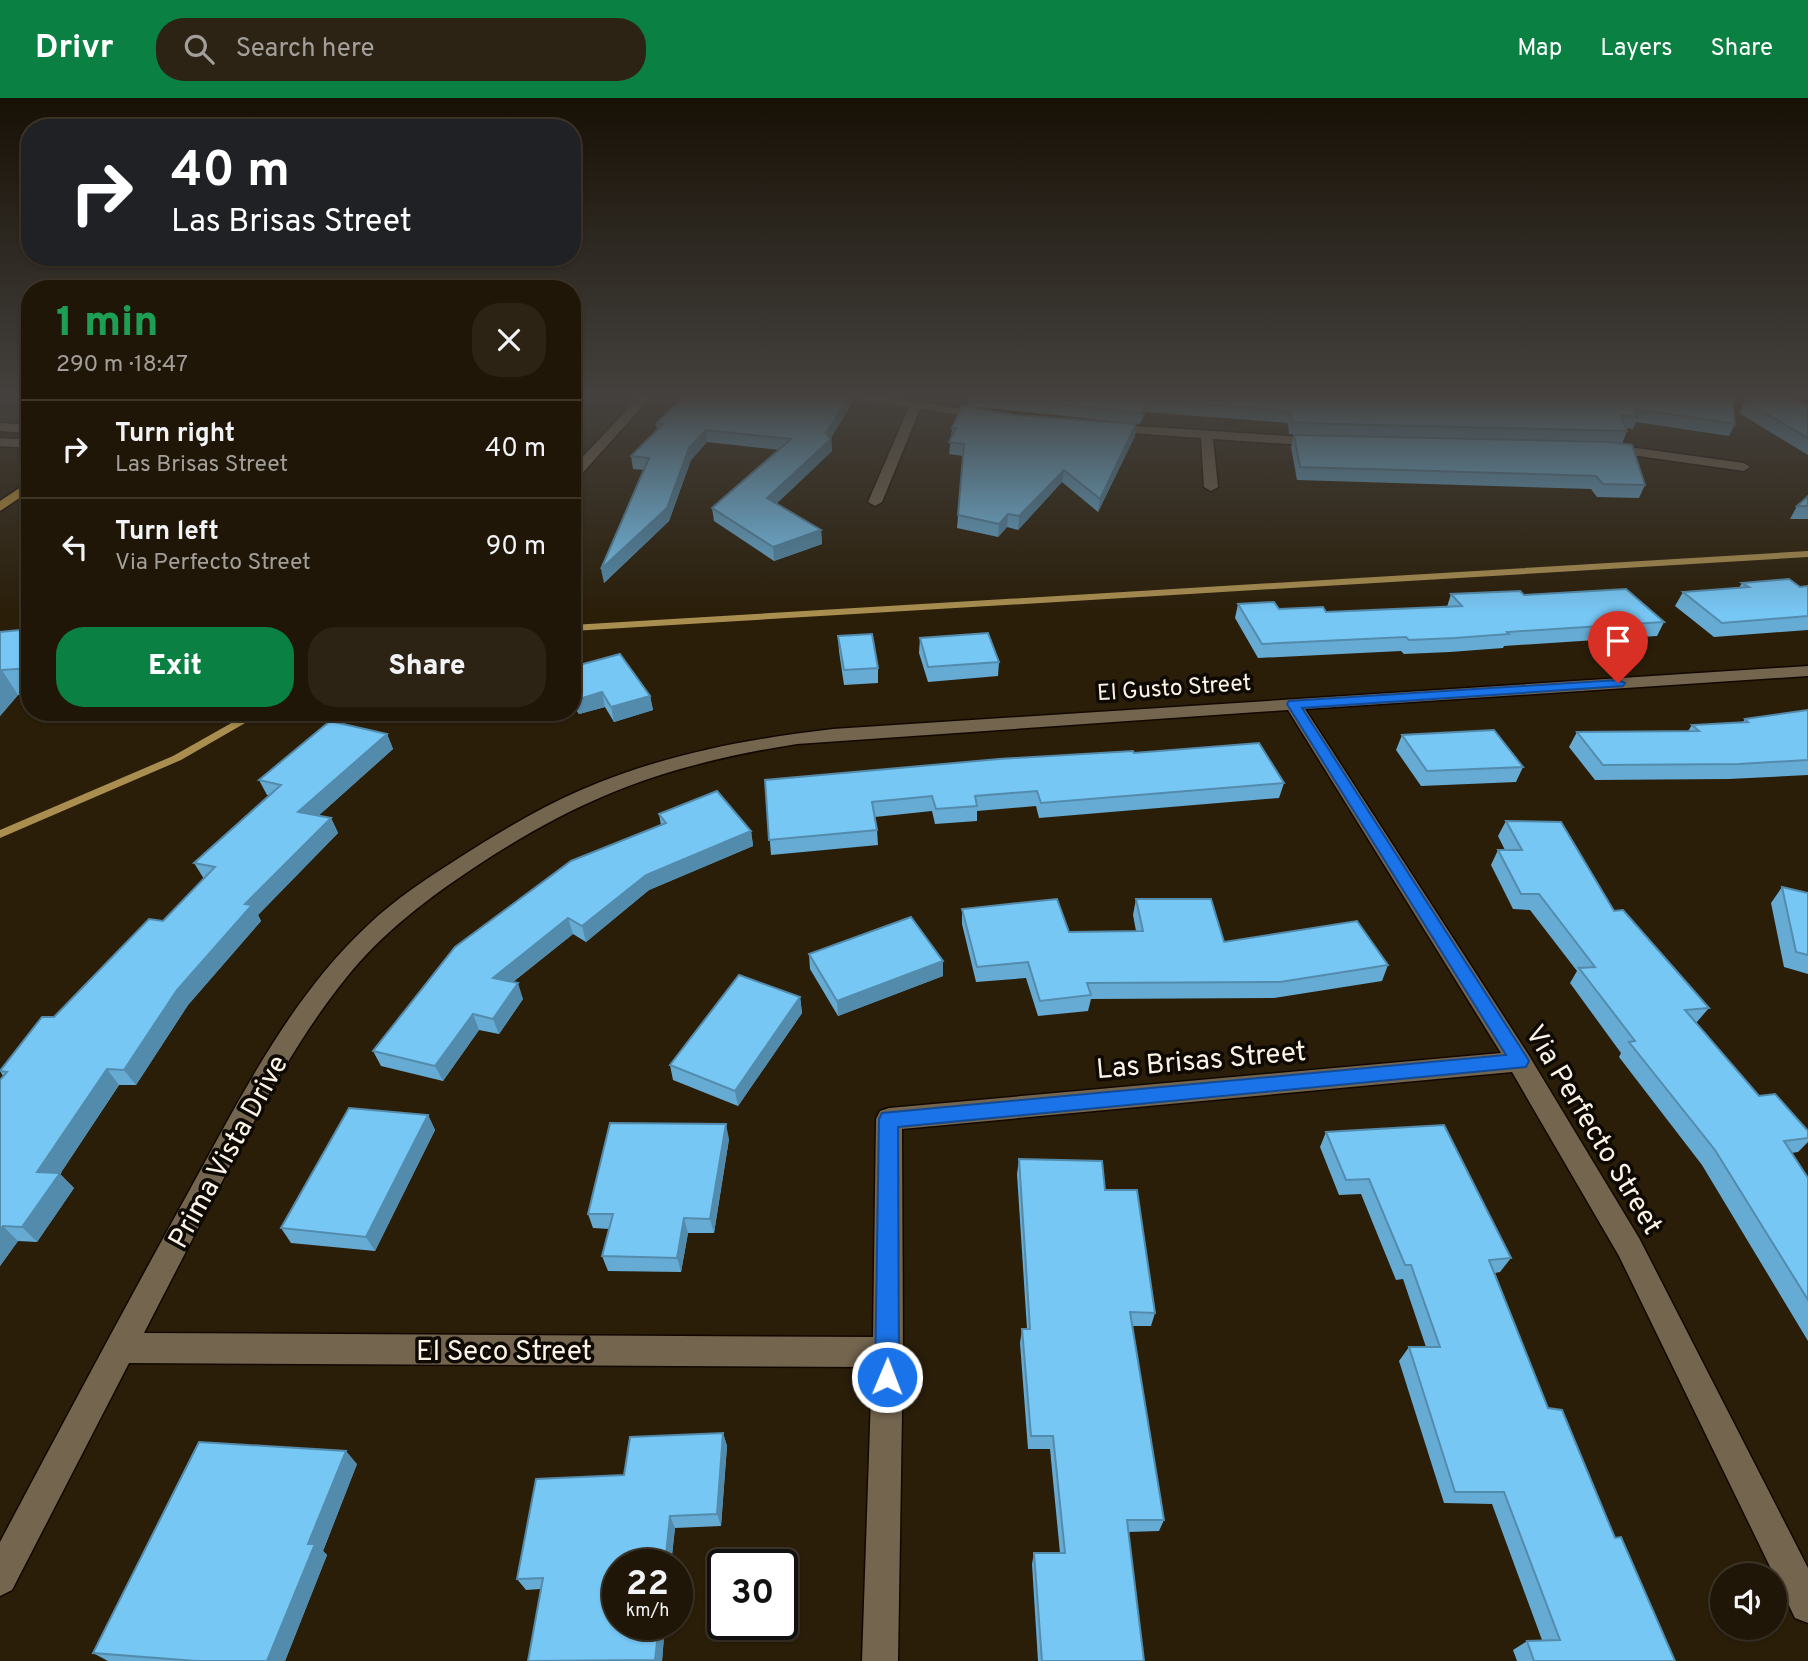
<!DOCTYPE html>
<html lang="en">
<head>
<meta charset="utf-8">
<style>
	body { margin:0; font-family:Overpass,sans-serif; background:#2d2315; color:#f1f3f6; height:100vh; display:flex; flex-direction:column; font-size:26px; white-space:nowrap }
	* { box-sizing:border-box; margin:0 }
	p { font-size:23px; color:#a29f9b }
	.icon { flex:none; width:38px; height:38px; fill:none; stroke:currentColor; stroke-width:2; stroke-linecap:round; stroke-linejoin:round }
	.map { position:relative; flex:1; overflow:hidden }
	.side { position:absolute; left:21px; top:182px; width:560px; height:441px; display:flex; flex-direction:column; background:#201607; border-radius:28px; box-shadow:0 2px 5px #0004,0 0 0 2px #3d3528 }
	.side>* { flex:none }
	.banner { position:absolute; left:21px; top:21px; width:560px; height:147px; border-radius:28px; box-shadow:0 2px 5px #0004,0 0 0 2px #3d3528; background:#202124; color:#fff; overflow:hidden }
	.fabs { position:absolute; left:1710px; top:1465px; display:grid; gap:14px }
	.fabs a { display:grid; place-items:center; width:77px; height:77px; border-radius:50%; background:#201607; box-shadow:0 2px 5px #0004,0 0 0 2px #3d3528; font-size:35px }
	.speed { position:absolute; left:602px; top:1451px; display:flex; gap:14px; font-size:35px; font-weight:700; text-align:center }
	.speed>* { display:grid; place-content:center; width:91px; height:91px; border-radius:50%; background:#201607; box-shadow:0 2px 5px #0004,0 0 0 2px #3d3528; line-height:1 }
	.speed small { font-size:18px; font-weight:400 }
	.speed .limit { border:4px solid #111; border-radius:10px; background:#fff; color:#111 }
	.pin { position:absolute; display:grid; place-items:center; width:60px; height:60px; color:#fff; margin:-72px -30px; border-radius:50% 50% 50% 0; rotate:-45deg; box-shadow:0 0 7px #0007 }
	.pin .icon { rotate:45deg }
	.me { position:absolute; width:77px; margin:-38px; rotate:1deg; stroke-linejoin:round; filter:drop-shadow(0 0 5px #0008) }
	.turn { display:flex; align-items:center; gap:24px; height:147px; padding:0 35px; font-size:32px }
	.turn .icon { width:91px; height:91px; stroke-width:2.5 }
	.turn b { display:block; font-size:49px; line-height:60px }
	.round { display:grid; place-items:center; flex:none; width:74px; height:74px; border-radius:28px; background:#2d2315 }
	.headline { display:flex; align-items:center; justify-content:space-between; height:119px; padding:0 35px }
	h1 { font-size:42px; font-weight:800; line-height:52px; color:#1e9e55 }
	.action { display:flex; gap:14px; margin-top:auto; padding:14px 35px }
	.action a { flex:1; height:80px; border-radius:28px; background:#0b8043; color:#fff; font-size:28px; font-weight:800; line-height:80px; text-align:center }
	.action a+a { background:#2d2315; color:#f1f3f6 }
	ul { padding:0; list-style:none }
	li { display:flex; align-items:center; gap:21px; height:98px; padding:0 35px; border-top:2px solid #3d3528 }
	li div { flex:1 }
	li b { display:block; font-size:26px }
	li em { font-style:normal }
	header { display:flex; align-items:center; gap:42px; box-sizing:border-box; height:98px; padding:0 35px; background:#0b8043; color:#fff }
	header strong { font-size:33px }
	nav { display:flex; gap:38px; margin-inline-start:auto; font-size:24px }
	.search { width:490px; height:63px; background:#2d2315; display:flex; align-items:center; gap:18px; box-sizing:border-box; padding:0 24px; border-radius:28px; color:#a29f9b; font-size:26px }
	.map>svg:first-child { display:block }
	.lines { fill:none; stroke-linecap:round; stroke-linejoin:round }
	.stream { fill:#aa8e50; fill-rule:evenodd }
	.minor-casing { stroke:#120800; stroke-width:3 }
	.major-casing { stroke:#120800; stroke-width:3 }
	.minor { fill:#73654e; fill-rule:evenodd }
	.major { fill:#be9237; fill-rule:evenodd }
	.wall { fill:#66abd3 }
	.shaded-wall { fill:#538bac }
	.building { fill:#77c7f5; stroke:#538bac; stroke-width:2 }
	.route { fill:#1a73e8; stroke:#114b97; stroke-width:2 }
	.labels { text-anchor:middle; stroke-width:7; stroke-linejoin:round; paint-order:stroke }
	.street-label { font-size:23px; fill:#fbf3e6; stroke:#0e0903 }
	.near-street-label { font-size:28px; fill:#fbf3e6; stroke:#0e0903 }
</style>
</head>
<body>
<header>
<strong>Drivr</strong>
<div class="search"><svg class="icon" aria-label="search" viewBox="0 0 24 24"><circle cx="10" cy="10" r="6"/><path d="M15 15l6 6"/></svg>Search here</div>
<nav><a>Map</a><a>Layers</a><a>Share</a></nav>
</header>
<div class="map">
<svg width="1808" height="1563" viewBox="0 0 1808 1563">
	<rect width="100%" height="100%" fill="#2a1e09"/>
	<g class="lines">
		<!-- stream -->
		<path class="stream" d="M1808 453V459L572 533V527Z
			M251 614H264L181 662 0 740V732L173 658Z"/>
		<defs>
			<path id="minor" d="M641 297H653L577 381 572 382V370Z
				M846 297H874L988 315 994 318 988 321 920 311 882 404 875 408 868 404 909 309 852 300Z
				M0 325 30 327V335L0 333Z
				M1107 326 1319 340 1325 344 1319 348 1213 341 1218 389 1211 393 1204 389 1201 340 1103 333V327Z
				M0 340 30 342V350L0 348Z
				M1607 346 1744 365 1750 369 1744 373 1603 353 1601 350Z
				M1808 568V578L1305 611 1528 956 1639 1140 1808 1470V1525L1795 1520 1619 1158 1512 974 902 1031 903 1254 898 1563H862L872 1269 129 1265 12 1492 0 1498V1444C62 1327 124 1211 188 1095 239 1002 289 901 367 828 395 801 429 779 462 758 500 734 539 710 581 692 661 657 747 641 833 631ZM1288 612 1501 955 889 1010 880 1013 876 1021 873 1239 144 1235C172 1180 201 1125 229 1070 264 1005 299 938 346 880 383 834 428 800 478 767 586 696 670 666 797 646Z"/>
			<path id="major" d="M30 383V393L0 413V403Z"/>
		</defs>
		<!-- minor casing -->
		<use href="#minor" class="minor-casing"/>
		<!-- major casing -->
		<use href="#major" class="major-casing"/>
		<!-- minor -->
		<use href="#minor" class="minor"/>
		<!-- major -->
		<use href="#major" class="major"/>
	</g>
	<!-- wall -->
	<path class="wall" d="M681 297H853V303L831 340 832 353 776 406 821 432 822 446 774 463 714 423 712 410 779 352 707 344 691 362 669 423 604 485 644 372 633 371 631 358 657 332 656 326 681 301Z
		M969 297H1738L1733 307 1735 326 1729 338 1636 324 1633 331 1626 330 1627 333 1622 346 1645 387 1639 400 1597 399 1591 391 1297 382 1291 349 1294 337 1319 338 1289 336 1288 325 1146 314 1140 326 968 308Z
		M1749 297H1808V302L1792 299 1808 308V357L1739 315Z
		M952 330 1135 338 1098 414 1062 384 1018 432 1007 429 998 439 957 430 963 358 949 356Z
		M1808 398V421H1790L1797 408Z
		M1742 485 1800 489 1808 488V532L1714 539 1675 508 1683 494 1739 490Z
		M1451 496 1524 497 1664 524 1657 538 1504 548 1503 550 1450 554 1404 556 1401 553 1258 560 1235 520 1238 506 1279 511 1326 514 1447 509Z
		M30 521V596L18 597 0 618V534L20 532Z
		M838 538 878 570V585L844 587 839 553Z
		M920 540 999 564 998 578 928 584 919 555Z
		M572 569 650 598 653 612 614 624 605 609 579 616 572 606Z
		M1808 612V677L1729 681 1595 682 1569 649 1577 634 1688 633 1692 627 1743 624 1745 621Z
		M387 636 393 651 318 718 331 720 338 735 258 817 261 823 188 907 136 987H119L60 1076 74 1090 37 1144 18 1143 0 1168V982L3 978 0 973 54 919 163 823 204 781 194 765 269 697H267L259 682Z
		M1402 637 1523 669 1516 684 1421 688 1396 652Z
		M1134 655 1284 685 1279 700 1039 720 1036 708 977 713V723L935 726 932 713 875 719 877 732 878 747 771 757 765 682Z
		M659 716 751 733 753 748 649 792 586 844 573 836 513 884 523 901 499 936 479 932 443 983 381 968 373 953 661 727Z
		M1506 723 1614 813 1709 910 1696 925 1759 998 1808 1033V1044L1798 1054 1791 1055 1808 1080V1243L1702 1067 1619 959 1621 955 1570 885 1577 873 1530 812 1513 811 1491 767 1498 752H1505L1498 738Z
		M1782 789 1808 795V876L1784 869 1771 805Z
		M1136 801 1224 844 1388 867 1382 883 1274 900 1091 901 1088 913 1038 918 1026 880 976 884 962 826V811L1069 834 1136 833 1133 817Z
		M809 856 943 863V878L838 918 810 871Z
		M800 899 802 915 738 1008 673 982 670 967Z
		M428 1017 435 1032 375 1153 291 1145 281 1130Z
		M1326 1034 1511 1160 1500 1174 1495 1175 1548 1310 1615 1440 1675 1563H1517L1513 1552 1527 1543 1542 1542 1492 1406 1444 1405 1399 1263 1409 1249H1426L1403 1181 1396 1182 1361 1096 1339 1097 1320 1049Z
		M729 1041 714 1135H688L681 1174 608 1173 602 1158 609 1131 593 1130 588 1116Z
		M1019 1061 1105 1092 1155 1215 1151 1228H1132L1164 1422 1159 1433 1128 1434 1144 1563H1038L1032 1466 1034 1455H1060L1050 1351H1028L1020 1245 1022 1231H1027L1017 1076Z
		M723 1335 727 1348 721 1428 675 1430 671 1466H618V1526H665L662 1563H528L541 1491 526 1492 517 1481 624 1377Z
		M357 1366 323 1453 327 1457 285 1563H108L93 1555Z"/>
	<!-- shaded-wall -->
	<path class="shaded-wall" d="M572 297H588L572 311Z
		M850 297H853V303L829 343 831 341 832 353 769 413 767 400 826 335Z
		M1148 302 1146 314 1140 326 1142 315Z
		M1136 326 1135 338 1098 414 1100 401Z
		M706 332 707 344 691 362 669 423 604 485 601 471 689 350Z
		M1064 372 1062 384 1018 432 1019 418Z
		M1008 416 1007 429 998 439 999 426Z
		M821 432 822 446 774 463 773 449Z
		M2 572 18 597 0 618V575Z
		M602 594 605 609 579 616 576 602Z
		M650 598 653 612 614 624 611 609Z
		M387 636 393 651 306 729 298 714Z
		M331 720 338 735 258 817 261 823 188 907 136 987 124 972 177 892 245 806Z
		M751 733 753 748 649 792 586 844 582 828 646 777Z
		M568 820 573 836 499 895 493 880Z
		M943 863V878L838 918 837 903Z
		M518 885 523 901 499 936 493 921Z
		M800 899 802 915 738 1008 735 993Z
		M473 916 479 932 443 983 435 968Z
		M107 971 119 987 60 1076 74 1090 37 1144 22 1129 37 1074Z
		M428 1017 435 1032 375 1153 366 1139Z
		M726 1026 729 1041 714 1135 710 1121Z
		M684 1120 688 1135 681 1174 677 1160Z
		M3 1128 18 1143 0 1168V1132Z
		M723 1335 727 1348 721 1428 717 1416Z
		M346 1353 357 1366 323 1453 327 1457 285 1563H267L308 1446Z
		M670 1418 675 1430 671 1466H665Z
		M659 1526H665L662 1563H656Z"/>
	<!-- building -->
	<path class="building" d="M685 297H850L826 335 831 341 767 400 821 432 773 449 712 410 791 341 706 332 689 350 667 410 601 471 649 360 631 358 663 326H656Z
		M972 297H1732L1735 326 1635 311 1638 319 1621 317 1627 333 1334 326 1292 324 1290 313 1148 302 1142 315Z
		M1749 297H1789L1808 308V340L1745 303Z
		M962 308 1016 317 1136 326 1100 401 1064 372 1019 418 1008 416 999 426 958 417 964 346 949 344 956 330H952Z
		M1294 337 1611 344 1632 347 1645 387 1603 386 1596 378 1300 369Z
		M1808 398V408H1797Z
		M1789 481 1800 489 1808 488V518L1722 525 1683 494 1749 489 1742 485Z
		M1626 491 1664 524 1507 534 1509 536 1455 540 1409 542 1406 539 1262 546 1238 506 1274 504 1279 511 1323 509 1326 514 1462 508 1451 496 1520 493 1524 497Z
		M30 521V570L2 572 0 575V534L20 532Z
		M988 535 999 564 928 569 920 540Z
		M872 536 878 570 844 572 838 538Z
		M620 556 650 598 611 609 602 594 576 602 572 596V569Z
		M1808 612V662L1739 666 1603 667 1577 634 1699 633 1692 627 1748 624 1745 621Z
		M330 623 387 636 298 714 331 720 245 806 252 807 177 892 124 972 107 971 37 1074 60 1075 22 1129 3 1128 0 1132V982L7 974 0 973 42 919H54L149 821 163 823 215 769 194 765 281 687 259 682Z
		M1494 632 1523 669 1427 673 1402 637Z
		M1259 645 1284 685 1041 705 1037 693 975 698 977 708 936 711 932 698 872 704 877 732 769 742 765 682 999 661 1133 653 1134 655Z
		M717 693 751 733 646 777 582 828 568 820 493 880 518 885 493 921 473 916 435 968 373 953 455 849 571 763 666 725 659 716Z
		M1506 723 1561 724 1614 813 1623 812 1709 910 1685 912 1759 998 1775 996 1808 1033V1040L1784 1043 1808 1080V1202L1715 1052 1629 944 1635 943 1579 870 1595 869 1539 796H1521L1498 752H1522Z
		M1782 789 1808 795V857L1796 854Z
		M1057 801 1069 834 1143 833 1136 801H1211L1224 844 1357 823 1388 867 1280 884 1087 885 1091 897 1040 903 1028 864 977 869 962 811Z
		M911 819 943 863 837 903 809 856Z
		M739 877 800 899 735 993 670 967Z
		M349 1010 428 1017 366 1139 281 1130Z
		M610 1025 726 1026 710 1121 684 1120 677 1160 602 1158 613 1116H588Z
		M1444 1027 1511 1160 1489 1162 1548 1310 1562 1312 1615 1440 1621 1439 1675 1563H1534L1527 1543 1560 1542 1504 1394H1455L1409 1249H1440L1411 1167H1405L1369 1081 1346 1082 1326 1034Z
		M1019 1061 1102 1063 1105 1092H1137L1155 1215 1130 1214 1164 1422H1127L1144 1563H1042L1034 1455H1065L1053 1338H1031L1022 1231H1030Z
		M723 1335 717 1416 670 1418 665 1466H618V1526H659L655 1562 528 1563 543 1480 517 1481 536 1381 624 1377 630 1339Z
		M199 1344 346 1353 308 1446H315L267 1563H196L93 1555Z"/>
	<!-- sky -->
	<linearGradient id="sky" x2="0" y2="1"><stop stop-color="#171005"/><stop offset="0.58" stop-color="#44413e"/><stop offset="1" stop-color="#44413e" stop-opacity="0"/></linearGradient>
	<rect width="1808" height="516" fill="url(#sky)"/>
	<!-- route -->
	<path class="route" d="M1618 582 1625 585 1623 588 1302 610 1526 958 1529 963 1526 969 898 1029 899 1279 895 1288 887 1291 879 1288 875 1279 879 1021 882 1015 1506 957 1287 606 1289 603Z"/>
	<g class="labels">
		<!-- street labels -->
		<g class="street-label">
			<text transform="translate(1174 589) rotate(-4)" y="8">El Gusto Street</text>
		</g>
		<!-- near-street labels -->
		<g class="near-street-label">
			<text transform="translate(1201 961) rotate(-5)" y="10">Las Brisas Street</text>
			<text transform="translate(1595 1031) rotate(59)" y="10">Via Perfecto Street</text>
			<text transform="translate(227 1053) rotate(-61)" y="10">Prima Vista Drive</text>
			<text x="504" y="1262">El Seco Street</text>
		</g>
	</g>
</svg>
<div class="fabs">
<a><svg class="icon" aria-label="sound" viewBox="0 0 24 24"><path d="M4 9h4l5-4v14l-5-4H4zM17 9q2 3 0 6"/></svg></a>
</div>
<div class="speed"><div>22<small>km/h</small></div><div class="limit">30</div></div>
<div class="pin" style="left:1618px;top:585px;background:#d93025"><svg class="icon" aria-label="arrive" viewBox="0 0 24 24"><path d="M6 21V4h12l-3 4 3 4H6"/></svg></div>
<svg class="me" style="left:887px;top:1279px" viewBox="-20 -20 40 40"><circle r="17" fill="#1a73e8" stroke="#fff" stroke-width="3"/><path d="M0-11L8 9 0 5-8 9z" fill="#fff"/></svg>
<div class="banner">
<div class="turn"><svg class="icon" aria-label="right" viewBox="0 0 24 24"><path d="M7 20v-9h11M14 6l5 5-5 5"/></svg><div><b>40 m</b>Las Brisas Street</div></div>
</div>
<section class="side">
<div class="headline"><div><h1>1 min</h1><p>290 m · 18:47</p></div><a class="round"><svg class="icon" aria-label="close" viewBox="0 0 24 24"><path d="M6 6l12 12M18 6L6 18"/></svg></a></div>
<ul>
<li><svg class="icon" aria-label="right" viewBox="0 0 24 24"><path d="M7 20v-9h11M14 6l5 5-5 5"/></svg><div><b>Turn right</b><p>Las Brisas Street</p></div><em>40 m</em></li>
<li><svg class="icon" aria-label="left" viewBox="0 0 24 24"><path d="M17 20v-9H6M10 6l-5 5 5 5"/></svg><div><b>Turn left</b><p>Via Perfecto Street</p></div><em>90 m</em></li>
</ul>
<div class="action"><a>Exit</a><a>Share</a></div>
</section>
</div>
</body>
</html>
